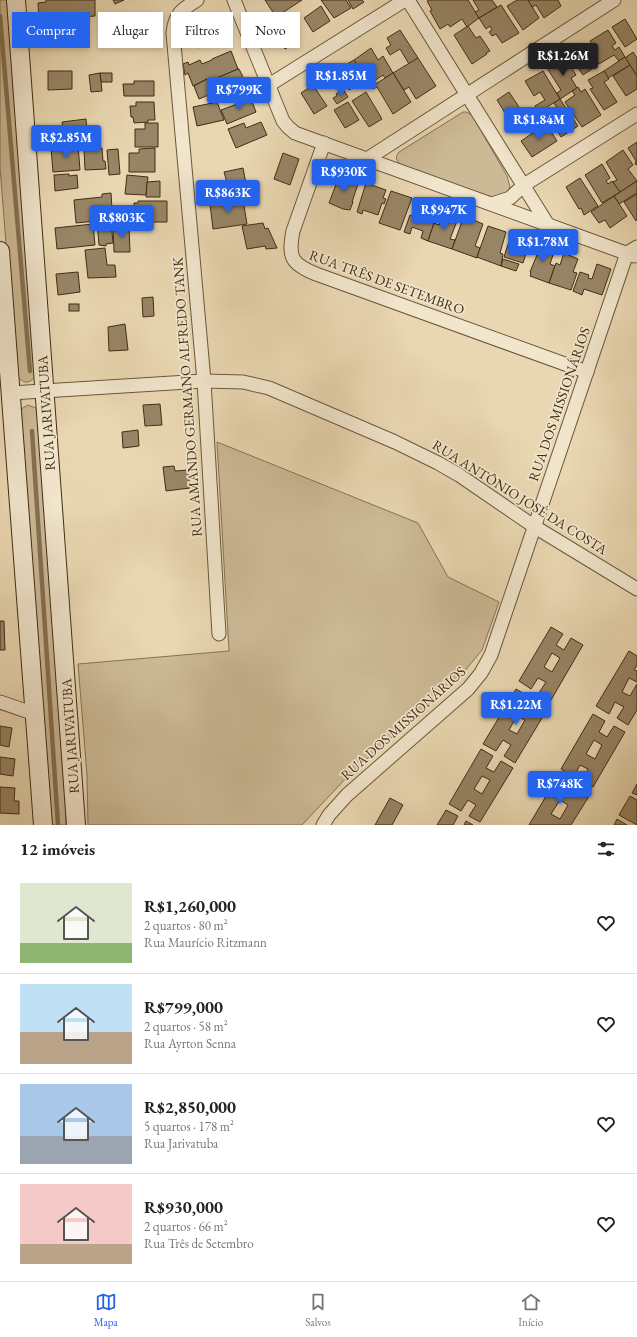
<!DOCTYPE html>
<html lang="pt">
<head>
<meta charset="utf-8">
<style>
	body { margin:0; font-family:"EB Garamond",serif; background:#f2f2f2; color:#222; height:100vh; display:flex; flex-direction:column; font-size:15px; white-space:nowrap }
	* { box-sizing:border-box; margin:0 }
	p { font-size:13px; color:#767676 }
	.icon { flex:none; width:22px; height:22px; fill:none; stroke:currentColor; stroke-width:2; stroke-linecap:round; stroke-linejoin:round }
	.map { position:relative; height:825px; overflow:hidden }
	.sheet { display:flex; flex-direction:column; background:#fff; flex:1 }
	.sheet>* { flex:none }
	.hud { position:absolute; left:12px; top:12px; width:400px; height:36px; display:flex; gap:8px }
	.price { position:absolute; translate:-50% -34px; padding:0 9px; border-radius:4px; background:#2563eb; color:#fff; font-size:13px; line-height:26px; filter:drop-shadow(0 1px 2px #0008) }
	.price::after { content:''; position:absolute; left:50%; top:24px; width:12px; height:9px; margin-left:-6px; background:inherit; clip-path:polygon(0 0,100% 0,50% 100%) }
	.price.on { background:#222; color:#fff }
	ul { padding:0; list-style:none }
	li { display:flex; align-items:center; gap:12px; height:100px; padding:0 20px }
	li+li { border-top:1px solid #e0e0e0 }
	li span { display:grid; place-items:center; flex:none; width:112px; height:80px; border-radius:0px; color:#555 }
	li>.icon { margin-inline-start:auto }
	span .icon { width:48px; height:48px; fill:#fffc; stroke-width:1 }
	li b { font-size:17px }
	h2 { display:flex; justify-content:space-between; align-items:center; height:48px; padding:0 20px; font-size:17px }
	.pill { padding:0 14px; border-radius:0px; background:#fff; box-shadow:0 2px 6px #0003; font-size:14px; line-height:36px }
	.pill.on { background:#2563eb; color:#fff }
	.tab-bar { display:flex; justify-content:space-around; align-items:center; height:56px; border-top:1px solid #e0e0e0; background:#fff; font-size:11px; color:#767676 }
	.tab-bar a { display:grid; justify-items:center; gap:2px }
	.tab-bar .on { color:#2563eb }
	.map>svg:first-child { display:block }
</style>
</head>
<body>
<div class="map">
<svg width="637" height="825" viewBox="0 0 637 825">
	<rect width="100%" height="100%" fill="#e9d7b1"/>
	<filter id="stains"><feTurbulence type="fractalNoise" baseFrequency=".005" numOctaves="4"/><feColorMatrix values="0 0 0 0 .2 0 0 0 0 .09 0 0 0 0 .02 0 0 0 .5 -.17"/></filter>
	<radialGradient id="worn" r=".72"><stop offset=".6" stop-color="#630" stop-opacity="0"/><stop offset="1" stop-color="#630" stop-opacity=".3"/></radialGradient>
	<!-- green -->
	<g fill="#ccba96" stroke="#867455">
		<path d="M0,0H8L37,374C30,386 19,384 16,371L0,167Z"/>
		<path d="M463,112H466L472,115L507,176L510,187L507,194L494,198L403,166C397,162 394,158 399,152Z"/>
		<path d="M28,405L36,408L38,412L65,789L66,825H50L21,409Z"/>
		<path d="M217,442L418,523L448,577L499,602L482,650L458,679L350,774L302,825H88L87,775L78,664L229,651Z"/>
	</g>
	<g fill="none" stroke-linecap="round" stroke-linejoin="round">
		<!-- stream -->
		<g stroke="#847052" stroke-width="4.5">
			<path d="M0,16L30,371"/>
			<path d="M32,431L58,825"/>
		</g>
	</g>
	<!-- building -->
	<g fill="#988566" stroke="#412d14" fill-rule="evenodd">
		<path d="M46,0H95V16L39,21L38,3L46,2Z"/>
		<path d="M113,0H124L115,4Z"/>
		<path d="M265,0H302L276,17Z"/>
		<path d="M321,0H346L351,8L334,18Z"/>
		<path d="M348,0H362L364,2L353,9Z"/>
		<path d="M429,0H468L479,18L467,27L462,19L450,27L448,24L440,29L430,11L432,10L427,1Z"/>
		<path d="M473,0H492L497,7L479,18L475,12L479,10Z"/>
		<path d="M517,0H528L539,18L523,30L507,6Z"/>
		<path d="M528,0H558L561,6L544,18L536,5L532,7Z"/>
		<path d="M501,5L519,33L502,43L496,34L492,36L489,32L492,30L490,26L486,29L479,18Z"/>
		<path d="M321,6L330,21L313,32L304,18Z"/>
		<path d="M284,17L298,41L285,49L271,25Z"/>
		<path d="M625,19L637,39L625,47L612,27Z"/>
		<path d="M268,22L276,35L265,41L259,27Z"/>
		<path d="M220,25L225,38L198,48L196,42L200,41L197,34Z"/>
		<path d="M468,26L476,38L480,36L490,51L486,53L487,54L472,64L454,35Z"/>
		<path d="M400,30L418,58L409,64L400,49L390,55L386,48L391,45L387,38Z"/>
		<path d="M608,30L616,43L612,46L615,50L619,47L625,57L619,61L614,55L599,64L591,51L595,48L590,41Z"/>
		<path d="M581,46L595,67L583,75L568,54Z"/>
		<path d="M371,48L378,60L383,56L393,73L385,78L383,75L374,81L373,80L371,81L369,78L367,80L354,60Z"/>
		<path d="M231,51L238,69L209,82L207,79L193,86L188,73L185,75L183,64L188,62L189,65L200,60L202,64L212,60V59Z"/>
		<path d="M633,52L637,58V76L625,58Z"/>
		<path d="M565,57L576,75L571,78L577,88L560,99L557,93L561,90L547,68Z"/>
		<path d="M625,57L630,65L608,78L604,71Z"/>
		<path d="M418,58L436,86L416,99L409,87L404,90L393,73Z"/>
		<path d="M354,60L366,79L349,90L336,70Z"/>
		<path d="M630,65L637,76V89L626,96L613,76Z"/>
		<path d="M238,69H239L243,77L247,88L218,102L213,91L216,89L212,80Z"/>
		<path d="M48,71H72V89L48,90Z"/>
		<path d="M543,71L560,99L539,112L535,106L545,100L540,92L534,96L525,81Z"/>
		<path d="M604,71L609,79L604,82L617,102L604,110L590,89L593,88L588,80Z"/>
		<path d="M100,73H112V82H101Z"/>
		<path d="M100,73L102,91L91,92L89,75Z"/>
		<path d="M393,73L411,102L393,114L377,87L373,89L371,87Z"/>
		<path d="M207,79L213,93L199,99L194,86Z"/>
		<path d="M134,81H154V96H124L123,84H134Z"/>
		<path d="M313,85L327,106L314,114L301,93Z"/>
		<path d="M578,87L581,92L585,89L601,115L582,127L565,102L575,95L572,91Z"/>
		<path d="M343,89L348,97L337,104L333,98L337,96L336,94Z"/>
		<path d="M366,92L382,119L369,127L352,101Z"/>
		<path d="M509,92L523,113L510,121L497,100Z"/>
		<path d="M251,99L256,112L227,124L221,110Z"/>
		<path d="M560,99L578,126L561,137L549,117L559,111L554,103Z"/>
		<path d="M136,102H154L155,120H148V122L134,123L133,117H131L130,106H136Z"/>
		<path d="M217,102L224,120L197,126L193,107Z"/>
		<path d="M348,102L359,120L345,128L334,110Z"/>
		<path d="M86,119L88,144L65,146L62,122Z"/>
		<path d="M261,122L267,135L236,148L228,129L244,123L246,128Z"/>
		<path d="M145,123H158V147H135V129H145Z"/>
		<path d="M546,124L557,141L532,157L521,141Z"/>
		<path d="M637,142V165L635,164L636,161L628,148Z"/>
		<path d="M78,145L80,170L53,172L51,148Z"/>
		<path d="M102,148L103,161H105L106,169L85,170L84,150Z"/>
		<path d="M155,148V172H129V153H139V149Z"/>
		<path d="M118,149L120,174L109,175L107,150Z"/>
		<path d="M623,150L633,165L628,169L637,181L620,192L613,182L617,180L606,162Z"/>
		<path d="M283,153L299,159L290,185L274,179Z"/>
		<path d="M602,164L610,178L606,181L608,184L612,181L620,192L602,203L585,175Z"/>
		<path d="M243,168L246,184L250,183L254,194L222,200L220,188L228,186L224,172Z"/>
		<path d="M69,174V176L77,175L78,188L55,191L54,175Z"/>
		<path d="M340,174L359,181L352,202H353L350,210L343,209L329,203Z"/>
		<path d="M127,175L148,177L146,195L125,194Z"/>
		<path d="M580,178L598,206L584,215L581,208L579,209L566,187Z"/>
		<path d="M160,181V197H146L147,182Z"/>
		<path d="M637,181V193L619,204L614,196Z"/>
		<path d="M366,183L386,190L383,198L386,199L384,204L382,203L378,215L363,210L362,214L357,212Z"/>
		<path d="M391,191L412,198L400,230L379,223Z"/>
		<path d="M111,193L112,209L105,210L106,220L76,223L74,200L102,197V194Z"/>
		<path d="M637,194V220L636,221L624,202Z"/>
		<path d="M614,196L627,216L610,228L605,220L599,223L591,212Z"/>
		<path d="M243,200L247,224L213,229L210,204Z"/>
		<path d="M138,201H167V222H138V221H134V203H138Z"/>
		<path d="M420,202L434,207L431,216L436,218L428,241L421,238L423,231L412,227L410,234L404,232L410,215L415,216Z"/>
		<path d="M445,211L459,216L450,239L455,240L452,249L428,241L434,223L439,225Z"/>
		<path d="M131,214L133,226H113V219H119V215Z"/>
		<path d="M464,216L483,224L475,246L480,248L477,258L452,249Z"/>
		<path d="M111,221L113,243L106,244V246L99,245L97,222Z"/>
		<path d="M263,223L265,229L268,228L277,248L266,249L265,246L247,249L242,226Z"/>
		<path d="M93,224L95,245L57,249L55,228Z"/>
		<path d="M113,226H129L130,252H114Z"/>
		<path d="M488,226L506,232L500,253L503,254L501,266L477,257Z"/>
		<path d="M511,235L530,241L523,263L504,257Z"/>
		<path d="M536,243L555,249L550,264L555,266L549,283L530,276L531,273L530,272L537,255L532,253Z"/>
		<path d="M105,248L107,265H115L116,277L88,278L85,250Z"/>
		<path d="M564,253L578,259L573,272L577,273L571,290L549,283L556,263L560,265Z"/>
		<path d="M503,259L519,264L516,271L501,266Z"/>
		<path d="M597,264L611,269L602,295L584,289L582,295L573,291L580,272L589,275L588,278L592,279Z"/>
		<path d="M78,272L80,292L58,295L56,274Z"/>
		<path d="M153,297L154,316L143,317L142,298Z"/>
		<rect x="69" y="304" width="10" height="7"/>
		<path d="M125,324L128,350L109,351L108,327Z"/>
		<path d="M160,404L162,425L145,426L143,405Z"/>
		<path d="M138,430L139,446L123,448L122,432Z"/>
		<path d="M174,466L175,471L188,470L190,488L166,491L163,467Z"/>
		<path d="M0,621H4L5,650H0Z"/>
		<path d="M551,627L563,634L556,645L564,650L571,638L583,645L551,700L539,693L546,682L538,678L531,689L519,681ZM552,653L560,658L552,672L544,667Z"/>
		<path d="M629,651L637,656V665L634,670L637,671V682L629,678L622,692L630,696L637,684V710L628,725L617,718L624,707L615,702L609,714L596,706Z"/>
		<path d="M516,689L528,696L521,707L529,712L536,701L548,708L515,763L504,756L511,745L503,740L496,751L483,744ZM517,716L525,720L517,734L509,730Z"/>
		<path d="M593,714L605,721L599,732L607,737L614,726L625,732L593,787L582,781L588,769L580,765L574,776L561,769ZM594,740L602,745L595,759L586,754Z"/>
		<path d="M0,726L12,728L9,747L0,745Z"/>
		<path d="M481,749L493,756L486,768L494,772L501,761L513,768L480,822L469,816L476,805L468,800L461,811L449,804ZM482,776L490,780L482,794L474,789Z"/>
		<path d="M0,757L15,759L13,776L0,774Z"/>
		<path d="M559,774L571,781L564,792L572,797L579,786L591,793L571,825H529ZM560,800L568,805L560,819L551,814Z"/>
		<path d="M637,784V795L632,793Z"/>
		<path d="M0,787L15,788L14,801H19V814L0,813Z"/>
		<path d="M630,796L637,800V825L619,815Z"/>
		<path d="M390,798L403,805L392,825H375Z"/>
		<path d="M446,810L458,816L453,825H437Z"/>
		<path d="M617,819L627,825H614Z"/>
		<path d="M466,821L473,825H464Z"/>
	</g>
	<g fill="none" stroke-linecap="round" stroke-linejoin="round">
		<!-- street casing -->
		<g stroke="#6b583b" stroke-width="15">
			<g id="street">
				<path d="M197,0C181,10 175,14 173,33L204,381L219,634"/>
				<path d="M234,0L283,121L288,127L295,133L634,256"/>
				<path d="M408,0L548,225"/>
				<path d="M269,85L405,0"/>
				<path d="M324,143L293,231C288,257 291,264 316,274L587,372"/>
				<path d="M367,159L614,0"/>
				<path d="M492,204L510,198L524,185L637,114"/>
				<path d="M11,393L204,381L243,382L269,388L395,442L438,463L459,475L535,527L637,589"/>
				<path d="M0,702L35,714"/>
				<path d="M323,825L329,815L347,795L468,689L481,673L491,655L627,253L637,247"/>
			</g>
		</g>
		<!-- secondary casing -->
		<g stroke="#412d14" stroke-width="20">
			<g id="secondary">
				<path d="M16,0L76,825"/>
				<path d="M0,251L43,825"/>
			</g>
		</g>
		<!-- street -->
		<use href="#street" stroke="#f1e5cc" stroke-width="13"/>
		<!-- secondary -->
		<use href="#secondary" stroke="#f1e5cc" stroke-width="18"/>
	</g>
	<g text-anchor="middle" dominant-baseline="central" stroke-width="3.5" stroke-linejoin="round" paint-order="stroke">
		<!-- street labels -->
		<g font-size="14" fill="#412d14" stroke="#f1e5cc">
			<text transform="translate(387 282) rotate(20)">RUA TRÊS DE SETEMBRO</text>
			<text transform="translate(187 397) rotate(-94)">RUA AMANDO GERMANO ALFREDO TANK</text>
			<text transform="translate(559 404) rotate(-71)">RUA DOS MISSIONÁRIOS</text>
			<text transform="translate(46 413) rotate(-94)">RUA JARIVATUBA</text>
			<text transform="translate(520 497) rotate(32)">RUA ANTÔNIO JOSÉ DA COSTA</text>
			<text transform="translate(403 723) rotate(-42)">RUA DOS MISSIONÁRIOS</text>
			<text transform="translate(70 736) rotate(-94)">RUA JARIVATUBA</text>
		</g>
	</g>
	<rect width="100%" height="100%" filter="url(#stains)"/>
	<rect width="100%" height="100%" fill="url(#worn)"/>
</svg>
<b class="price on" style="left:563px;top:77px">R$1.26M</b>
<b class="price" style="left:341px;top:97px">R$1.85M</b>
<b class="price" style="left:239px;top:111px">R$799K</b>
<b class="price" style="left:539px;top:141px">R$1.84M</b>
<b class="price" style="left:66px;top:159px">R$2.85M</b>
<b class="price" style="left:344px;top:193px">R$930K</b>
<b class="price" style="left:228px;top:214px">R$863K</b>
<b class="price" style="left:444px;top:231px">R$947K</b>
<b class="price" style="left:122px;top:239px">R$803K</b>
<b class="price" style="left:543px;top:263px">R$1.78M</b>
<b class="price" style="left:516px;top:726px">R$1.22M</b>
<b class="price" style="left:560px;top:805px">R$748K</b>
<div class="hud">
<a class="pill on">Comprar</a>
<a class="pill">Alugar</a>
<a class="pill">Filtros</a>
<a class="pill">Novo</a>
</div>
</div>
<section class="sheet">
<h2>12 imóveis<svg class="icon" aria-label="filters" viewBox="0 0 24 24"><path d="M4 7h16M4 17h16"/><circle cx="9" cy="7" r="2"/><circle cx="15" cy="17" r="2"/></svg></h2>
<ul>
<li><span style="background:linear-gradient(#dfe7d0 75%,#8fb573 0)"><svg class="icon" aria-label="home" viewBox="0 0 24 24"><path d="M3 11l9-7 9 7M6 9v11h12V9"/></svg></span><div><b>R$1,260,000</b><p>2 quartos · 80 m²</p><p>Rua Maurício Ritzmann</p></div><svg class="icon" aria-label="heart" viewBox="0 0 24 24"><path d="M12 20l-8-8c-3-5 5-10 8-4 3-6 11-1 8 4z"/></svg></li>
<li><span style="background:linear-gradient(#bfe0f5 60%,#b9a48a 0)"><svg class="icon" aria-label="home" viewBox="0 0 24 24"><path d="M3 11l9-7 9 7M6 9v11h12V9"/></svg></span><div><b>R$799,000</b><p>2 quartos · 58 m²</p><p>Rua Ayrton Senna</p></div><svg class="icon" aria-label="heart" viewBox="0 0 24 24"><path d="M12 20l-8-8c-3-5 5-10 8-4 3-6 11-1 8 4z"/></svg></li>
<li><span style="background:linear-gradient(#a9c7e8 65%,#9aa5b1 0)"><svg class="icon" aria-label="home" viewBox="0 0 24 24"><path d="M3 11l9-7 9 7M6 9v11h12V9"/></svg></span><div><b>R$2,850,000</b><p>5 quartos · 178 m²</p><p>Rua Jarivatuba</p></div><svg class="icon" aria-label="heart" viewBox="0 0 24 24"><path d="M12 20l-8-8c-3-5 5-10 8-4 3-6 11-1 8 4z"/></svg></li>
<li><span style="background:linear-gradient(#f6c9c9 75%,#b9a48a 0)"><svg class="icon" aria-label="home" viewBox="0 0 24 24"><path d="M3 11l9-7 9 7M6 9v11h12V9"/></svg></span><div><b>R$930,000</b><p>2 quartos · 66 m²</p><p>Rua Três de Setembro</p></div><svg class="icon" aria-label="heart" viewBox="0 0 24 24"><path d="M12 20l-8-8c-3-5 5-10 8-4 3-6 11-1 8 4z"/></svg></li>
</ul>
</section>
<nav class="tab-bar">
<a class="on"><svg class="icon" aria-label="map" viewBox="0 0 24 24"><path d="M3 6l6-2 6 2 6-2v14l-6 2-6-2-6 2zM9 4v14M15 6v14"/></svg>Mapa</a>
<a><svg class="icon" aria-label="saved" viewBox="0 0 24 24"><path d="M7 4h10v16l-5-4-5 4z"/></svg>Salvos</a>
<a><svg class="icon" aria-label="home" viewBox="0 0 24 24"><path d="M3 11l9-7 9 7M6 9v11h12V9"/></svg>Início</a>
</nav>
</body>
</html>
